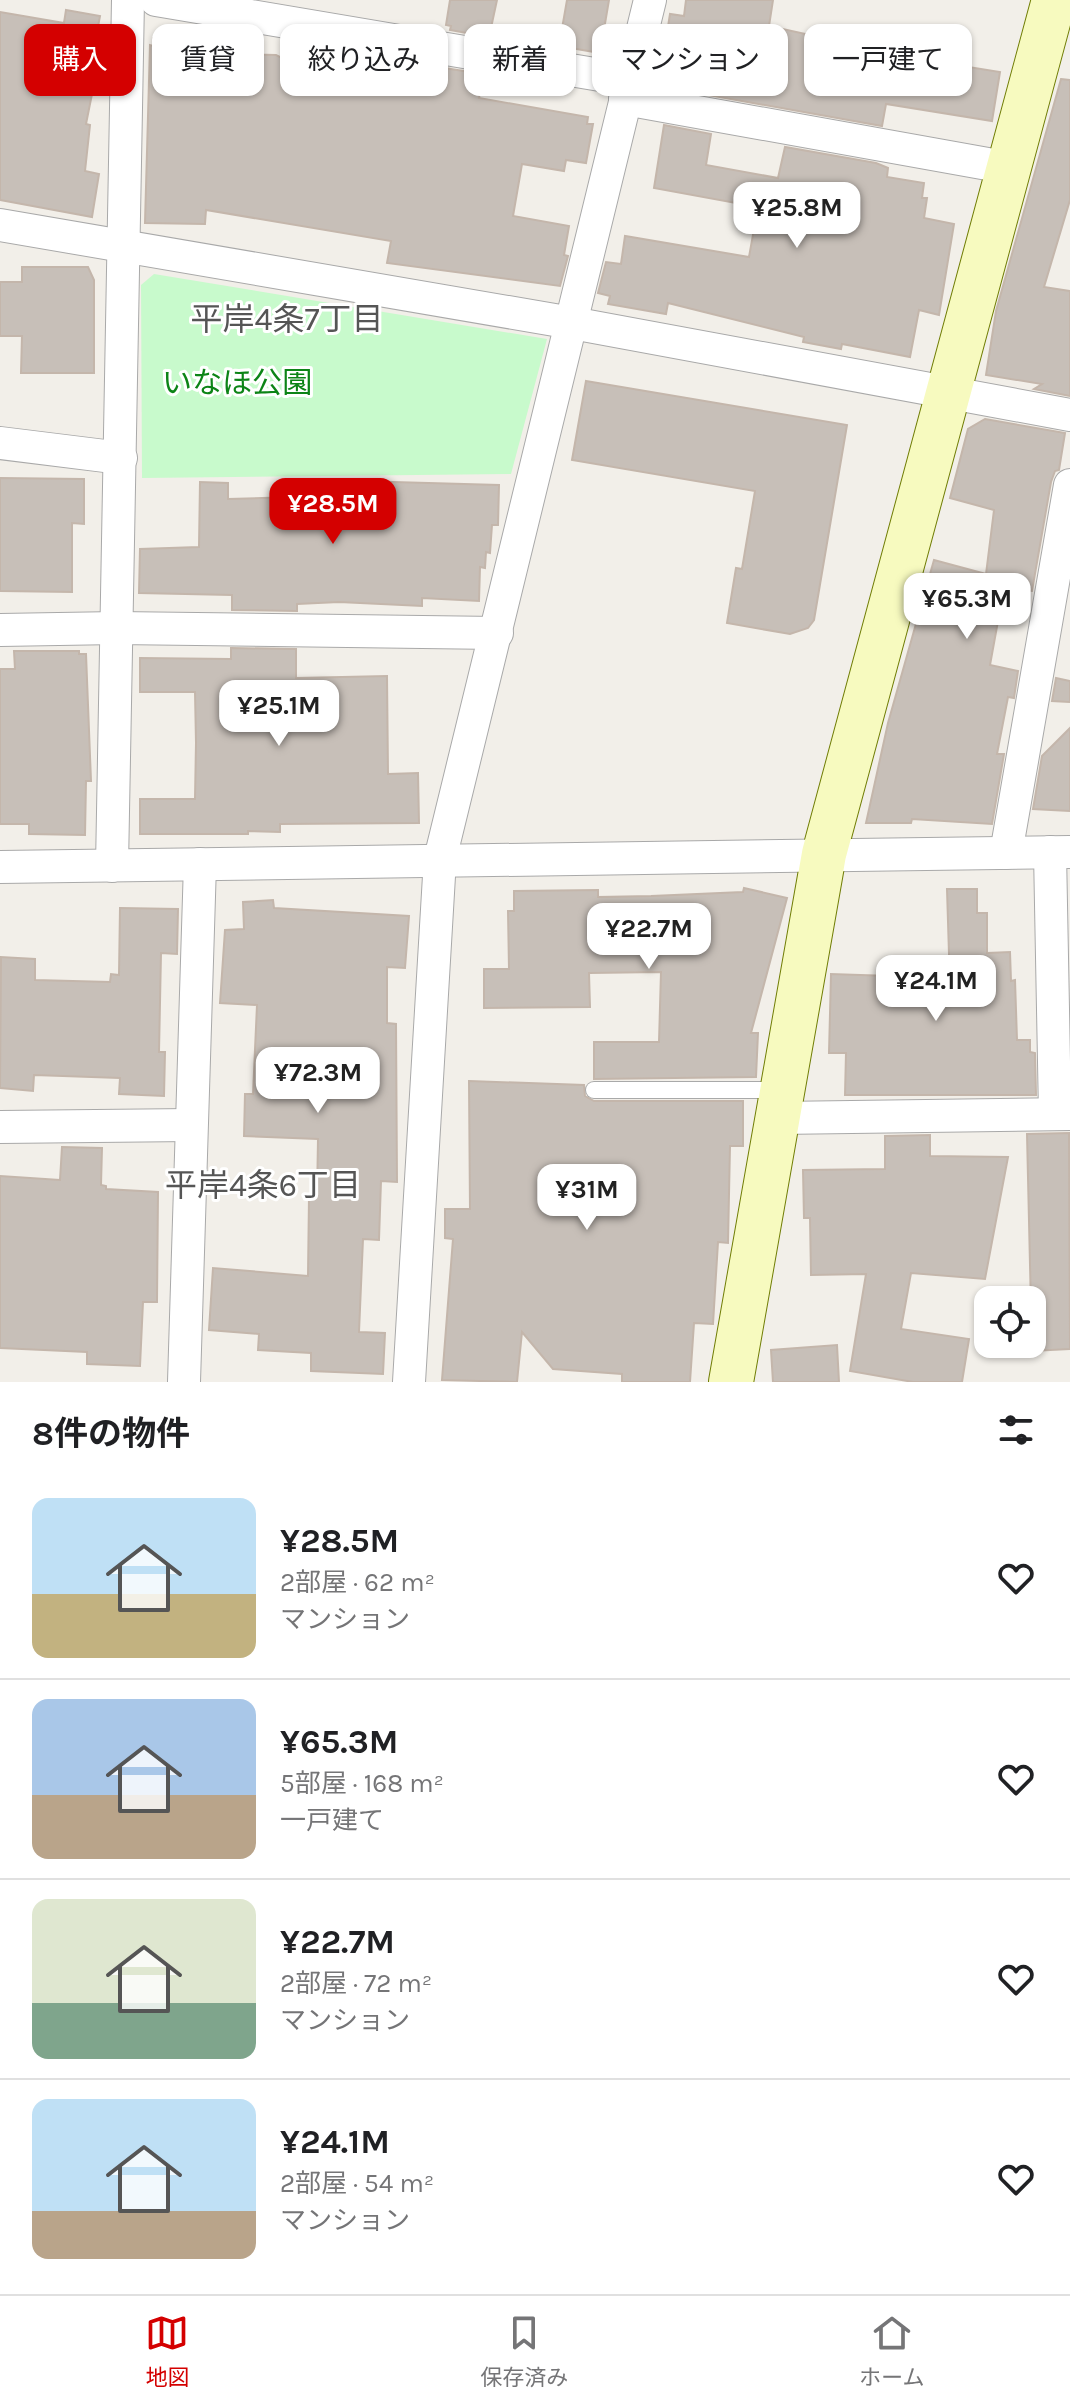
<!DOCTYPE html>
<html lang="ja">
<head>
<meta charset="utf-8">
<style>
	body { margin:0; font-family:Karla,"Noto Sans JP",sans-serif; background:#f2f2f2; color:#202124; height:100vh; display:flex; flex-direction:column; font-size:30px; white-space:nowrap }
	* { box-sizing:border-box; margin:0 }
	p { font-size:26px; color:#757577 }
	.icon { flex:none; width:44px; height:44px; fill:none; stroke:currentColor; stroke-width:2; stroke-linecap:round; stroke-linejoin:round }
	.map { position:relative; height:1382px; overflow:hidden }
	.sheet { display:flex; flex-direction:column; background:#fff; flex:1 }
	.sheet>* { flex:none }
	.hud { position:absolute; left:24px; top:24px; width:1022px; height:72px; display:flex; gap:16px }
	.fabs { position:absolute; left:974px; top:1286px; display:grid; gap:16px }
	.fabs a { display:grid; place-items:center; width:72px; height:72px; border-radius:16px; background:#fff; box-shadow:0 2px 6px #0004; font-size:40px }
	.price { position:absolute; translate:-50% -68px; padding:0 18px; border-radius:16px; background:#fff; color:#222; font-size:26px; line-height:52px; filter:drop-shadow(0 2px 4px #0008) }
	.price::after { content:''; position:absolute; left:50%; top:48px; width:24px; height:18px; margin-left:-12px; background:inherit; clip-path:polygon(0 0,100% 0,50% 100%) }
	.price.current { background:#d40000; color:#fff }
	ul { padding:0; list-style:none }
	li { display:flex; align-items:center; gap:24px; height:200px; padding:0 32px }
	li+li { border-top:2px solid #e0e0e0 }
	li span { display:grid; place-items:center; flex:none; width:224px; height:160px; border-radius:16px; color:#555 }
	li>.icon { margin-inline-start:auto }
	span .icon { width:96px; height:96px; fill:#fffc; stroke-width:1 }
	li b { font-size:34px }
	h2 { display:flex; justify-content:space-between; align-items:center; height:96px; padding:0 32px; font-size:34px }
	.tag { padding:0 28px; border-radius:16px; background:#fff; box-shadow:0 2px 6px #0004; font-size:28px; line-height:72px }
	.tag.current { background:#d40000; color:#fff }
	.tabs { display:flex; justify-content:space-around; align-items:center; height:112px; border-top:2px solid #e0e0e0; background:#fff; font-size:22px; color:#757577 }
	.tabs a { display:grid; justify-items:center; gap:4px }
	.tabs .current { color:#d40000 }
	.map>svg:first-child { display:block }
</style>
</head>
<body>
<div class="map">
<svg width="1070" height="1382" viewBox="0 0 1070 1382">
	<rect width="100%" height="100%" fill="#f2efe9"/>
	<!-- park -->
	<path fill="#c8facc" d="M154,274L547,339L511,474L142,478L141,285Z"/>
	<!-- building -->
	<g fill="#c7bfb8" stroke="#c4b6ab" stroke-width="2">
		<path d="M450,0H497L489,37L450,30L451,26L446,25Z"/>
		<path d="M567,0H609L600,53L559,46Z"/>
		<path d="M686,0H773L769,26L819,37L817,46L828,51L905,63L906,57L1000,72L992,121L886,104L882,126L658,86L659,80H656L663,33H667L670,14L684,16Z"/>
		<path d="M66,10L100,16L92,58L99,59L86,124L90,125L85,171L99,174L92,217L0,200V12L64,23Z"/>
		<path d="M153,38L238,39V54L276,55L292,63L376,66L374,75L441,86L444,68L483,74L479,98L588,117L587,124H593L586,163L566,160L564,171L522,164L513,216L569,226L564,255L568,256L560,286L387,263L391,241L206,210L205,224L145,223L150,45L153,46Z"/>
		<path d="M1061,79L1070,80V200L1044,287L1070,291V396L1034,389L1042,384L986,375L996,311Z"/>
		<path d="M664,125L711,134L706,165L778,178L785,147L876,163L888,168L887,177L924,183L922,198H927L924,218L954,224L939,315L919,310L910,357L842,344L841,349L803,342L804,337L668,303L666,314L608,304L610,296L598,293L606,262L621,264L625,236L749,257L758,207L654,188Z"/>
		<path d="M22,267H88L94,280V373H21L22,336H0V282H22Z"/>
		<path d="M586,381L847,425L814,620L808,628L790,634L727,623L736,568L742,569L755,491L572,460Z"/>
		<path d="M985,419L1065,433L1059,470L1055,471L1051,482L1032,591L1004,588L990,665L1018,671L1014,698L1008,697L997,754H1004L992,824L912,819L911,823H866L888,723L934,560L986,574L994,510L950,498L968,429Z"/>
		<path d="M0,478L84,479V524L72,523V592L0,591Z"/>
		<path d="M357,481L499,485L498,525H492L490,553L486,552L485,568L480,567L479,601L422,598V606L339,602L297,604V611L232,610V595L139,593L140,549L199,547L200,482L228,483V499L295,497L294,482Z"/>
		<path d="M231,648L296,649V678L387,676L388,774L418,773L419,823L280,824V832L248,831V834H140V799H195L196,743L195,692H140V658L231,659Z"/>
		<path d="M14,651H79V654H86L91,781H86L85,835L29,834V824H0V669H15Z"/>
		<path d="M1056,678L1070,681V702L1052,701Z"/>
		<path d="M1070,728V811L1033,809L1042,756Z"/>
		<path d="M744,888L787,898L751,1033H758L756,1077L594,1079V1042H659L661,972L589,973L590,1007L484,1008V969H509L508,911H514V891L598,890V897L651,896L743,892Z"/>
		<path d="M947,889H977V913H987V953L1010,952L1011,981L1015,980L1017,1040H1030V1052L1035,1053L1036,1095H845L846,1053H829L831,974L890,976L889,987H950Z"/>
		<path d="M273,900L274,908L409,916L405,968L387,967V1023L396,1024L397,1182L381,1181L379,1240L363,1239L359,1332L385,1333L383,1374L311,1371V1353L258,1350L259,1334L209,1330L213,1268L308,1276L309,1197H317L318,1139L244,1136L245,1094H253L257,1005L220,1003L225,930L244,929L243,902Z"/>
		<path d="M120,908L178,909L177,954L161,953L159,1052H165L164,1096L119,1094L120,1078L34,1075L33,1091L0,1088L1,957L35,959V980L110,982L111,974L119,975Z"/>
		<path d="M469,1081L584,1085L585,1096L594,1101H743V1146H730L728,1243L718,1242L713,1324L694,1323L690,1382H622V1374L553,1369L522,1332L517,1382L442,1380L453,1239L445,1238V1209H470Z"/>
		<path d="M1069,1133L1070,1349L1032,1351L1027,1134Z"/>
		<path d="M930,1135V1156L1008,1157L985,1279L911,1273L901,1329L969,1339L962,1382H913L850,1371L866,1274L811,1275L810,1218H804L803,1170L885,1169V1136Z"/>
		<path d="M62,1147L102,1148L101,1185L106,1186V1189L158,1192L157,1302H143L140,1366L87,1364V1352L0,1348V1176L60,1180Z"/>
		<path d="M837,1345L839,1382H773L771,1350Z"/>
	</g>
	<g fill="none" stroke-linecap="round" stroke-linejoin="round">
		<!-- lane casing -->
		<g stroke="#a9a9a9" stroke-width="18">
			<path id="lane" d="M594,1090H781"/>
		</g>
		<!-- street casing -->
		<g stroke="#a9a9a9" stroke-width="34">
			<g id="street">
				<path d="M156,0L630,80"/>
				<path d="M625,99L1010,168"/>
				<path d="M0,225L572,323L1070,415"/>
				<path d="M0,443L121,458"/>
				<path d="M0,630L117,628L497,633"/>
				<path d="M1050,852L1055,1114"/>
				<path d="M1006,853L1070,485"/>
				<path d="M112,866L128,0"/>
				<path d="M0,867L1070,852"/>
				<path d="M778,1118L1070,1114"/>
				<path d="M0,1127L191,1125"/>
				<path d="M184,1382L200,864"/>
				<path d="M409,1382L440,859L650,0"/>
			</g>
		</g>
		<!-- secondary casing -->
		<g stroke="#707d05" stroke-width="46">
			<path id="secondary" d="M731,1382L824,854L1054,0"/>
		</g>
		<!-- lane -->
		<use href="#lane" stroke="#fff" stroke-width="16"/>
		<!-- street -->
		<use href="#street" stroke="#fff" stroke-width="32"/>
		<!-- secondary -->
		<use href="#secondary" stroke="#f7fabf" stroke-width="44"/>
	</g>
	<g text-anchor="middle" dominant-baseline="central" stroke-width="6" stroke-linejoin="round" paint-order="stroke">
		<!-- park labels -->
		<g font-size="30" fill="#0c8416" stroke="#fff">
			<text x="237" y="383">いなほ公園</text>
		</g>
		<!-- neighbourhood labels -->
		<g font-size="32" fill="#555" stroke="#fff">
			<text x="287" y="319">平岸4条7丁目</text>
			<text x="263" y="1185">平岸4条6丁目</text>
		</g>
	</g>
</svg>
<div class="fabs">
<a><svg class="icon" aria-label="locate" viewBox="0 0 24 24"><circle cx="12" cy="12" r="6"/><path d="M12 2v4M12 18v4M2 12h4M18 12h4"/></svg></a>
</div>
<b class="price" style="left:797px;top:250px">¥25.8M</b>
<b class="price current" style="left:333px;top:546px">¥28.5M</b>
<b class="price" style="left:967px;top:641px">¥65.3M</b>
<b class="price" style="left:279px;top:748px">¥25.1M</b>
<b class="price" style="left:649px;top:971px">¥22.7M</b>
<b class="price" style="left:936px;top:1023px">¥24.1M</b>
<b class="price" style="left:318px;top:1115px">¥72.3M</b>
<b class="price" style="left:587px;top:1232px">¥31M</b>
<div class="hud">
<a class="tag current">購入</a>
<a class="tag">賃貸</a>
<a class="tag">絞り込み</a>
<a class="tag">新着</a>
<a class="tag">マンション</a>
<a class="tag">一戸建て</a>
</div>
</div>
<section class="sheet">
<h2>8件の物件<svg class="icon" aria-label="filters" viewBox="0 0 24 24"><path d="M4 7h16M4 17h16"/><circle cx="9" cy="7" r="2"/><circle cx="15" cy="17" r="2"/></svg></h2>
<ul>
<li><span style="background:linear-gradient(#bfe0f5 60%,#c2b280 0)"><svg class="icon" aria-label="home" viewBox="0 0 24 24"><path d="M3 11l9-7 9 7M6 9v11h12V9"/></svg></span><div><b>¥28.5M</b><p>2部屋 · 62 m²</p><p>マンション</p></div><svg class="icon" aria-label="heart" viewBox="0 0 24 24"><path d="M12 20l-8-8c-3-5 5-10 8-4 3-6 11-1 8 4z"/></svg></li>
<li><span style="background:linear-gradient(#a9c7e8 60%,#b9a48a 0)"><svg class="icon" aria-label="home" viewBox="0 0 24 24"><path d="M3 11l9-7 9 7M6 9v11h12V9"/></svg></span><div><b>¥65.3M</b><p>5部屋 · 168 m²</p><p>一戸建て</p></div><svg class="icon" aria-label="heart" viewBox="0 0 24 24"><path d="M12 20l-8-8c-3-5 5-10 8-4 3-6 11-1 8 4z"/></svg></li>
<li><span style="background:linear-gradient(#dfe7d0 65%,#7fa58c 0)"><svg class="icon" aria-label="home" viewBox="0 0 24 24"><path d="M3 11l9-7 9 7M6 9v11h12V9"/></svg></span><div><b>¥22.7M</b><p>2部屋 · 72 m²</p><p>マンション</p></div><svg class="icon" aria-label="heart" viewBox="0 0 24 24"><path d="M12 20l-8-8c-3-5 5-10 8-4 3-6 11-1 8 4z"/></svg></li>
<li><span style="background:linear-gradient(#bfe0f5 70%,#b9a48a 0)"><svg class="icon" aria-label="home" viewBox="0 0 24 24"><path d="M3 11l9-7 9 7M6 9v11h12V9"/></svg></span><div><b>¥24.1M</b><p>2部屋 · 54 m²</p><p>マンション</p></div><svg class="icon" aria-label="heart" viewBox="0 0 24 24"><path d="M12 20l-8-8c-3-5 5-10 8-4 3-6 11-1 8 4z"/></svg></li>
</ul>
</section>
<nav class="tabs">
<a class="current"><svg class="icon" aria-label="map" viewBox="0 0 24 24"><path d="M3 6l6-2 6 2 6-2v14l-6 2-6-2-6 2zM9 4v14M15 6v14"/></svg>地図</a>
<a><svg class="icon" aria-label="saved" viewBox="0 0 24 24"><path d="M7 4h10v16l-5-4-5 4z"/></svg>保存済み</a>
<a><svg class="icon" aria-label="home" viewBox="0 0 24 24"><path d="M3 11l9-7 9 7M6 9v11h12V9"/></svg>ホーム</a>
</nav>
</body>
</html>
